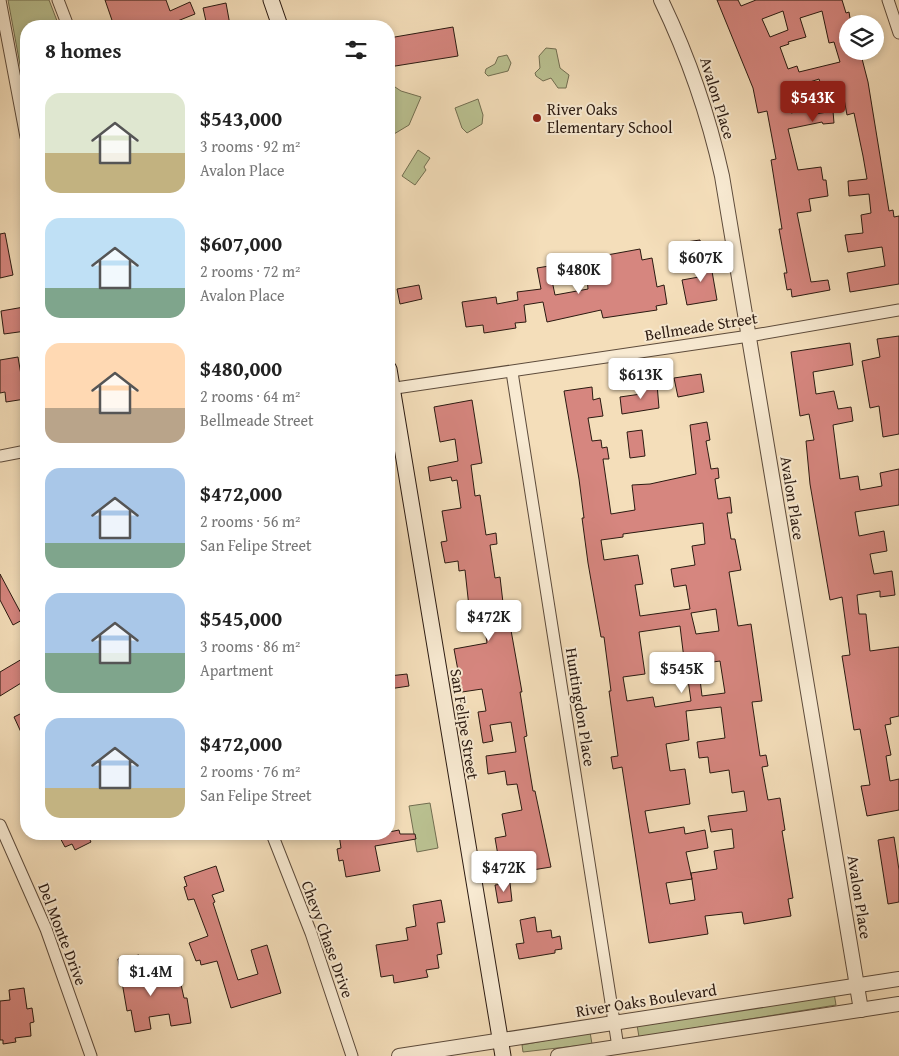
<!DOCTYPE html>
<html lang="en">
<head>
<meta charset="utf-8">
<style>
	body { margin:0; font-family:"Gentium Book Plus",serif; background:#f2f2f2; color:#222; height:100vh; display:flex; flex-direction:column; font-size:19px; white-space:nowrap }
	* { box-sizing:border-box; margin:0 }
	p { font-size:16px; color:#767676 }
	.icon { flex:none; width:28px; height:28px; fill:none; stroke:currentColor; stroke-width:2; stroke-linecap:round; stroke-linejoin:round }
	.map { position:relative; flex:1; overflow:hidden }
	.details { position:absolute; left:20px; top:20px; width:375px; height:820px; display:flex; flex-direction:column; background:#fff; border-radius:20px; box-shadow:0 2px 8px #0003 }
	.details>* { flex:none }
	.fabs { position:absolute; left:839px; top:15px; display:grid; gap:10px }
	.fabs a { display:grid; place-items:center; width:45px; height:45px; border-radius:50%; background:#fff; box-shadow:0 2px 8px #0003; font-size:25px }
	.price { position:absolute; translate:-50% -42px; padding:0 11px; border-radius:5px; background:#fff; color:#222; font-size:16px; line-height:32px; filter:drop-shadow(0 1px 2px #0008) }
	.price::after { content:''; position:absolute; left:50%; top:30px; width:15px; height:11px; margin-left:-8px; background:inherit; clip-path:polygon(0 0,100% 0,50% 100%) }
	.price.on { background:#8f2418; color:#fff }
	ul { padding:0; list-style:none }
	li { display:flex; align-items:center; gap:15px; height:125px; padding:0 25px }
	li span { display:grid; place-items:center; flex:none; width:140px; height:100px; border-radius:15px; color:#555 }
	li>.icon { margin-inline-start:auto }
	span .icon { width:60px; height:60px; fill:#fffc; stroke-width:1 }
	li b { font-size:21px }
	h2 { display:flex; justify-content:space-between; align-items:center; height:60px; padding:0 25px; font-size:21px }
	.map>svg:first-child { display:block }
</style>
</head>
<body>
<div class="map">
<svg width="899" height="1056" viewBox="0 0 899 1056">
	<rect width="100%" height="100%" fill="#f4deba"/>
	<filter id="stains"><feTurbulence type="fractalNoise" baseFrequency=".004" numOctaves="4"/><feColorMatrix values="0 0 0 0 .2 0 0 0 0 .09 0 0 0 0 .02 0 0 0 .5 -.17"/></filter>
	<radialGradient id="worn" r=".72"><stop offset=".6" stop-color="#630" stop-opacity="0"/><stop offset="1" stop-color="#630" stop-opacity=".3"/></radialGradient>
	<!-- green -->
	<g fill="#bac191" stroke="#726e51">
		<path d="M8,0H49L59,26H26V97Z"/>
		<path d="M546,48L556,49L560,68L569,75L566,88H558L551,78L543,81L536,76L535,73L540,68L539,56Z"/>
		<path d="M507,55L511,63L508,71L488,76L485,73L486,69L495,64L498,57Z"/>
		<path d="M389,83L401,91L421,97L409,125L389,137Z"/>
		<path d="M478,99L483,115L482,124L467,133L462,128L455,108Z"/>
		<path d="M418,150L430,158L424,167L426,170L415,185L402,176Z"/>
		<path d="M430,803L438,848L417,852L409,806Z"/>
		<path d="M834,993L836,1005L639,1037L637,1025Z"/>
		<path d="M590,1032L592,1044L523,1052L522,1045Z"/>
	</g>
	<!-- building -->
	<g fill="#d6867f" stroke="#2b1a11" fill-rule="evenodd">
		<path d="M105,0H166L170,11L190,2L195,14L165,26H114Z"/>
		<path d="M717,0H738L741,6L756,0H842L846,13L849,12L851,24H848V51H860L868,82L889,211L893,210L894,217L899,216V284L850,292L847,273L885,266L882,247L848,252L845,235L863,233L861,215L871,213L869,194L849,196L848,181L867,179L863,156L854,113L847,115L841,82L822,87L819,79L785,90L791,113L809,109L810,115L833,111L834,123L823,124L822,122L788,129L798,170L821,167L823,180H826L828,196L809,199L811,211L797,213L811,282L828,280L830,290L792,297L791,289L787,290L784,273H787L779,229H782L771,160L776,159L767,111L758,113L753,88ZM783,11L788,30L770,37L762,19ZM822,11L829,43L834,42L840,62L799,72L797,66L788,69L780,47L789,44L788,42L806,37L800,18Z"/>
		<path d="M226,3L230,25L207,26L203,8Z"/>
		<path d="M453,27L458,56L389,67V38Z"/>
		<path d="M5,233L13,275L0,278V234Z"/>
		<path d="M700,240L703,255L689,257L686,242Z"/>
		<path d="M640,249L642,260L652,258L657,287L664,285L667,304L656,306L657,310L603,318L601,310L547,322L543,302L524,305L526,322L515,323L516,328L484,333L483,325L466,327L462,302L496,297L497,304L518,300L517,292L541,289L537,268L549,266L555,295L588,289L587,278L599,276L596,257Z"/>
		<path d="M709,254L717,300L687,305L682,280L699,277L696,256Z"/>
		<path d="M419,285L422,299L400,304L397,289Z"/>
		<path d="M24,307L26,331L4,334L1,311Z"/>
		<path d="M899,336V434L883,437L879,406L870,408L862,361L880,357L877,339Z"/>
		<path d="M850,343L853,365L813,372L816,394L834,391L838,409L851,407L853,421L833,425L840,479L858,476L860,490L882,486L880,473L899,469V505L855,512L859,536L884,531L887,551L870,554L874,574L892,571L895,595L880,597V591L857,595L859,614H866L870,651L899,647V716L890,718L891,724L885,725L891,755L886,756L890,781L899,779V810L867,816L861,786L870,785L860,729L854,730L842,656L850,655L842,597L830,600L810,484L806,441L814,440L809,414L800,416L791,352Z"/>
		<path d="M18,357L25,399L6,402L5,392L0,393V360Z"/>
		<path d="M701,374L704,392L678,397L674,378Z"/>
		<path d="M657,384L659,408L622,414L620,397L641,394L640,386Z"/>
		<path d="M592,387L593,400L600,398L603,416L588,418L592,441L601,440L602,448L607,447L609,459H603L611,514L635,510L632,485L650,484L696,474L690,425L707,422L710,440L706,441L711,469L718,468L719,478L715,479L718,499L730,497L732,513H727L731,539H735L741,570L729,572L738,626L751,624L762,701L752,702L760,756L766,755L768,766L762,767L768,800L780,798L785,830L782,831L793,898L788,899L791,916L744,924L742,912L705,916L708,934L649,943L622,767L613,769L611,757L618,756L609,691H611L604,637H601L588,563L582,518H584L579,479L564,391ZM703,523L705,544L692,546L695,565L671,569L674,587L686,585L690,609L640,616L635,585L643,584L638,555L604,560L601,540L623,537V534ZM716,609L719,631L696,634L691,613ZM680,626L684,659L698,657L699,664L720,661L725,693L702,696L700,679L688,680L691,701L655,707L653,697L627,701L623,677L645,674L639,632ZM721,707L725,738L697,742L699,758L708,757L710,773L729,770L732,793L744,791L747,811L708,816L711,832L732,829L734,848L714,851L717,869L691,873L695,900L670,904L666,883L692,879L686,852L708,848L705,830L685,834L684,827L649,833L645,811L690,804L685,769L670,771L666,744L689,740L686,711Z"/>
		<path d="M472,400L482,463L471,465L475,496L480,495L486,535L496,533L497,544L490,545L495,578L500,577L505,620L509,619L522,692H520L527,736L524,737L533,791H535L551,867L520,872V876L502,879L495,838L506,836L502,814L522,810L517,784L507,785L505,771L488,774L486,756L516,752L511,722L490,725L493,741L483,743L478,712L486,711L482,689L462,692L454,649L487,643L481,605L469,607L465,570L459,571L458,561L445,563L441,542L447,541L442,511L461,508L457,480L452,481L451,477L430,481L428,467L458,461L455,439L440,442L434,407Z"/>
		<path d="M642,430L645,456L630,458L627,432Z"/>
		<path d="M0,574L24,619L13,625L0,600Z"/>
		<path d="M22,659L26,666V680L0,696V672Z"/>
		<path d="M407,674L409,686L389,689V676Z"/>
		<path d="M26,711V743L14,717Z"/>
		<path d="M399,830L400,834H415L416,839L375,846L380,871L346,877L343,860L339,861L337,849L341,848L339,834H389V832Z"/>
		<path d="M58,834H92L88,836L91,842L75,850L72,844L65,847Z"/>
		<path d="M894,837L899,870V902L888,904L878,840Z"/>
		<path d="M216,866L224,891L212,895L215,902L213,903L238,980L258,974L251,950L267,945L281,993L231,1008L217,961L201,965L200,960L196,961L189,943L208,936L194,899L188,900L184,887L187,886L184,877Z"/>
		<path d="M510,883L512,901L498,903L495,885Z"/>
		<path d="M441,900L445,922L437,923L442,954L437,955L439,968L426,970L428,977L394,983L393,975L381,977L376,945L408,940L406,928L416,926L413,905Z"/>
		<path d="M535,917L537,932L551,930L552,938L560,936L562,949L555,950V953L519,959L516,944L524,943L520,920Z"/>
		<path d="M139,955L144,986L180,980L184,998H187L191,1023L171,1026L169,1014L149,1017L151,1029L135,1032L131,1010L127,1011L118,959Z"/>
		<path d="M24,988L27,1009L32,1008L34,1022L30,1023L31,1036L15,1038L16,1042L3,1044V1040H0V1001L10,1000L9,990Z"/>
	</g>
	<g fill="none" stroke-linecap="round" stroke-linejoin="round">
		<!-- minor casing -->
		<g stroke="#5d4b3b" stroke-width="13">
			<g id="minor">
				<path d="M0,0L26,137"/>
				<path d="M58,0L68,26"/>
				<path d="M888,0L899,33"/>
				<path d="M512,372L618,1047"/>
				<path d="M389,389L749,336L899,310"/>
				<path d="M0,456L26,451"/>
				<path d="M0,825L46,929L91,1056"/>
				<path d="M272,834L311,933L352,1056"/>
			</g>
		</g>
		<!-- tertiary casing -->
		<g stroke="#5d4b3b" stroke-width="16">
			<g id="tertiary">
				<path d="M661,0C689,58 708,113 722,176L861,1010"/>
				<path d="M399,1056L899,979"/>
				<path d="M558,1056L899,1004"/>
			</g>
		</g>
		<!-- secondary casing -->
		<g stroke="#2b1a11" stroke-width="17">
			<g id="secondary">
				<path d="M271,0L280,26"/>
				<path d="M389,369L503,1056"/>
			</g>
		</g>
		<!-- minor -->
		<use href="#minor" stroke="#f8ead2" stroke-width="11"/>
		<!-- tertiary -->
		<use href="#tertiary" stroke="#f8ead2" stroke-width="14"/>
		<!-- secondary -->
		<use href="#secondary" stroke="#f8ead2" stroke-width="15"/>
	</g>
	<!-- markers -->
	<circle fill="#8f2418" stroke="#f8ead2" stroke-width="2" cx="537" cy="118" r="5"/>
	<g text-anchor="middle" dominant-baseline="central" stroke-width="4" stroke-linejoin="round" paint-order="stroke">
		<!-- street labels -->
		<g font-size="16" fill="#2b1a11" stroke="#f8ead2">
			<text transform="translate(718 98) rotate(73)">Avalon Place</text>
			<text transform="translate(701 326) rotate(-9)">Bellmeade Street</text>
			<text transform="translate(793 498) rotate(81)">Avalon Place</text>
			<text transform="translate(581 707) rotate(81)">Huntingdon Place</text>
			<text transform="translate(465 724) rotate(81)">San Felipe Street</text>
			<text transform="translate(860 897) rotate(81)">Avalon Place</text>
			<text transform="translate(63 934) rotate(69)">Del Monte Drive</text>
			<text transform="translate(328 939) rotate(70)">Chevy Chase Drive</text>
			<text transform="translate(646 1000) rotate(-9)">River Oaks Boulevard</text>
		</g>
		<!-- poi labels -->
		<g font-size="16" fill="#2b1a11" stroke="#f8ead2" text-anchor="start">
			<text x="547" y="109">River Oaks<tspan x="547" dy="18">Elementary School</tspan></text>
		</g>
	</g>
	<rect width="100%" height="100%" filter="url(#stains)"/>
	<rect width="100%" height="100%" fill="url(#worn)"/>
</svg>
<div class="fabs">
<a><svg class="icon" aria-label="layers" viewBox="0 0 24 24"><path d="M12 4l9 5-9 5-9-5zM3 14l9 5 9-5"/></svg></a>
</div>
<b class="price on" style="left:813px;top:123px">$543K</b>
<b class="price" style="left:701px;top:283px">$607K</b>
<b class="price" style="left:579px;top:295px">$480K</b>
<b class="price" style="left:641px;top:400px">$613K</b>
<b class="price" style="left:489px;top:642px">$472K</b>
<b class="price" style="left:682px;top:694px">$545K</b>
<b class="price" style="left:504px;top:893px">$472K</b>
<b class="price" style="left:151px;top:997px">$1.4M</b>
<section class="details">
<h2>8 homes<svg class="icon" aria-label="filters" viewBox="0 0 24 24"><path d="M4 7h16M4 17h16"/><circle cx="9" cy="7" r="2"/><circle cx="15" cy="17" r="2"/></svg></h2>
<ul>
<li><span style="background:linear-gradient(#dfe7d0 60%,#c2b280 0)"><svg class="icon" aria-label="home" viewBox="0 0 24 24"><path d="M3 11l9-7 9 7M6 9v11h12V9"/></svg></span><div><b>$543,000</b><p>3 rooms · 92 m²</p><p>Avalon Place</p></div></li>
<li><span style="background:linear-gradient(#bfe0f5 70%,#7fa58c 0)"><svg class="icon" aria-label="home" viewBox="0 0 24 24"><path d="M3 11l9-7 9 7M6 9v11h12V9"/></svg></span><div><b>$607,000</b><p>2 rooms · 72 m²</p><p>Avalon Place</p></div></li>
<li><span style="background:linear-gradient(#ffd9b3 65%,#b9a48a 0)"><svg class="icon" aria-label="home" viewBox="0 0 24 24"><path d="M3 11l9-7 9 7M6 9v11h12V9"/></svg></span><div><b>$480,000</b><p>2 rooms · 64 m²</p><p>Bellmeade Street</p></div></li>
<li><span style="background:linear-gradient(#a9c7e8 75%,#7fa58c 0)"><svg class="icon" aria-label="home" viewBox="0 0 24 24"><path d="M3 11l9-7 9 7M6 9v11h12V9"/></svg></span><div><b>$472,000</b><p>2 rooms · 56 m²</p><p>San Felipe Street</p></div></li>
<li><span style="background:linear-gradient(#a9c7e8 60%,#7fa58c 0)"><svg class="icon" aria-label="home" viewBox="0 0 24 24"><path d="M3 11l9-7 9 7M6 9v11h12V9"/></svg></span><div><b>$545,000</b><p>3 rooms · 86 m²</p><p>Apartment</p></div></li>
<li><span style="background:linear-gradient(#a9c7e8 70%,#c2b280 0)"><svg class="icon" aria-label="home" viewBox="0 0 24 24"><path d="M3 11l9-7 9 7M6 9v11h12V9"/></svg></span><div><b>$472,000</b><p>2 rooms · 76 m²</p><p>San Felipe Street</p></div></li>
</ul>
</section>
</div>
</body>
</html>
